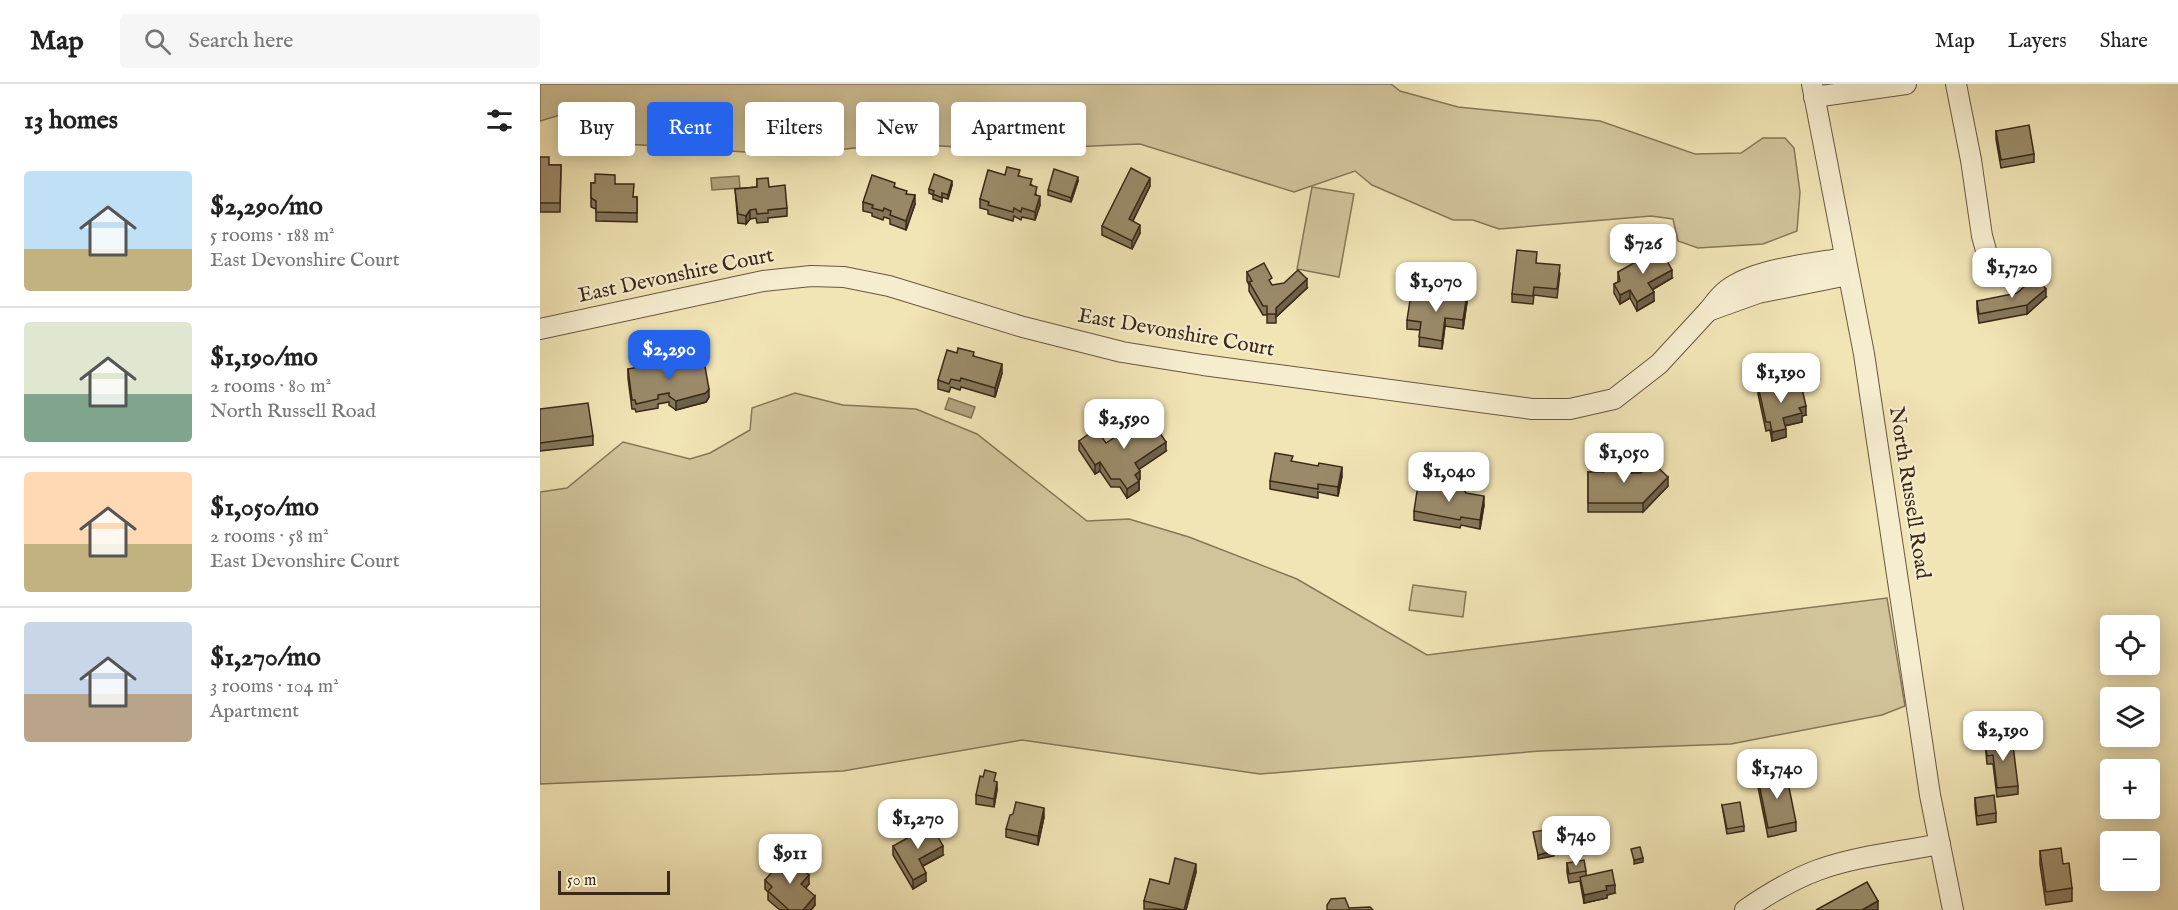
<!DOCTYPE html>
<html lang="en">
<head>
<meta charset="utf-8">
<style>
	body { margin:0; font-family:"IM FELL English",serif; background:#f6f6f6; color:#222; height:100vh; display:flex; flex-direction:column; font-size:22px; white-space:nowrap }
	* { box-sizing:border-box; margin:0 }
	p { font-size:20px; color:#767676 }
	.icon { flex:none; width:33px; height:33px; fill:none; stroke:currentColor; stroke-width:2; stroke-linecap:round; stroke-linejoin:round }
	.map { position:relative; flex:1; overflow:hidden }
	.drawer { display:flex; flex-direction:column; background:#fff; width:540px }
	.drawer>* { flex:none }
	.guide { position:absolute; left:18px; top:18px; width:570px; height:54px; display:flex; gap:12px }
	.tools { position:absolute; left:1560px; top:531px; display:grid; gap:12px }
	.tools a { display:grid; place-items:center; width:60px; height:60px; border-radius:6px; background:#fff; box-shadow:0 3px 15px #0003; font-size:30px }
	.scale { position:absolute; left:18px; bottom:15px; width:112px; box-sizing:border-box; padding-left:6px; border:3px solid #3b2817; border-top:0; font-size:16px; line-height:21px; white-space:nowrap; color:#3b2817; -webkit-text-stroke:4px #f6edcf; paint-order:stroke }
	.price { position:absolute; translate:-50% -51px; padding:0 14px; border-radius:12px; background:#fff; color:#222; font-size:20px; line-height:39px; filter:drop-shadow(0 2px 3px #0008) }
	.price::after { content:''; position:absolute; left:50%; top:36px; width:18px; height:14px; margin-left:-9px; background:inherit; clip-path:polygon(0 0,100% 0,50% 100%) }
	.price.selected { background:#2563eb; color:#fff }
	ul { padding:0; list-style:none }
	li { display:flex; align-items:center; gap:18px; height:150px; padding:0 24px }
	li+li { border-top:2px solid #e0e0e0 }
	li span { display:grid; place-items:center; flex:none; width:168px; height:120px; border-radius:6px; color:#555 }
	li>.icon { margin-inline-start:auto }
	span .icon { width:72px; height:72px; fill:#fffc; stroke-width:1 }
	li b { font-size:26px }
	h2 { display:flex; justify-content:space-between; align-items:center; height:72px; padding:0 24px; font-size:26px }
	.chip { padding:0 21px; border-radius:6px; background:#fff; box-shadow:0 3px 15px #0003; font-size:21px; line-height:54px }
	.chip.selected { background:#2563eb; color:#fff }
	header { display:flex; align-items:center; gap:36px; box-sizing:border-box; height:84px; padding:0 30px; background:#fff; border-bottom:2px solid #e0e0e0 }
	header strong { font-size:28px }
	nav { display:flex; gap:33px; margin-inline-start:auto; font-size:21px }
	.search { width:420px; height:54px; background:#f6f6f6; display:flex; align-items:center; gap:15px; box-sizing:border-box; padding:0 21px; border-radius:6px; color:#767676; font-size:22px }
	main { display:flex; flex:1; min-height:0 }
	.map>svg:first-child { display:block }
</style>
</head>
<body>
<header>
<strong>Map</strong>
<div class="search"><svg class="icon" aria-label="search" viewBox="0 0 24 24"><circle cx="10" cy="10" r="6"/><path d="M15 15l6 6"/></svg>Search here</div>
<nav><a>Map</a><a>Layers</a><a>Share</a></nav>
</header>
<main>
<section class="drawer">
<h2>13 homes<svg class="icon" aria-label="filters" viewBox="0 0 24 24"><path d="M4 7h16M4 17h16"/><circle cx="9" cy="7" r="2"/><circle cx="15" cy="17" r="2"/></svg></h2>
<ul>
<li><span style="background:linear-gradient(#bfe0f5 65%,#c2b280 0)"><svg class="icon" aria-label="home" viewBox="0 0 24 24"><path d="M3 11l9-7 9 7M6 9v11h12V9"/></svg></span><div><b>$2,290/mo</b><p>5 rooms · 188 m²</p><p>East Devonshire Court</p></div></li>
<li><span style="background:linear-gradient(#dfe7d0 60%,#7fa58c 0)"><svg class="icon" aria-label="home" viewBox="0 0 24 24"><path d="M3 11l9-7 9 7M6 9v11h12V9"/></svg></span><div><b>$1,190/mo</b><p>2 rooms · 80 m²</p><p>North Russell Road</p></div></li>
<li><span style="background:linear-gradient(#ffd9b3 60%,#c2b280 0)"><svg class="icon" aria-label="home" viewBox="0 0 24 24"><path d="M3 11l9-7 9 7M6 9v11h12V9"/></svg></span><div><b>$1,050/mo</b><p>2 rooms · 58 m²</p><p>East Devonshire Court</p></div></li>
<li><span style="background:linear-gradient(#c9d6e8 60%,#b9a48a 0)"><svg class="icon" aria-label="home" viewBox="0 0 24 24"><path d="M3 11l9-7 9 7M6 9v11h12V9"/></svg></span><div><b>$1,270/mo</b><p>3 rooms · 104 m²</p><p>Apartment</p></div></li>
</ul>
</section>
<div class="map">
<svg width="1638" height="826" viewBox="0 0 1638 826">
	<rect width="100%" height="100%" fill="#f1e4b5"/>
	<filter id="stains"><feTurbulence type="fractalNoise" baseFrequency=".00333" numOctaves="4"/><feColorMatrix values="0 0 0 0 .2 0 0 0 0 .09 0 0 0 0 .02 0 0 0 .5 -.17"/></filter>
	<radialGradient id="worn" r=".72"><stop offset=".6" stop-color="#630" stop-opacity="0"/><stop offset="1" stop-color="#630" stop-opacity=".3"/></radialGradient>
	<!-- green -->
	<g fill="#d2c49a" stroke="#867658" stroke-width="1.5">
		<path d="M0,0H851L860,7L918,23L1060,37L1155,70L1201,69L1223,54H1245L1254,64L1260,108L1257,147L1223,160L1158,164L1138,157L1133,135L1111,132L959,145L933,136H913L832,101L815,87L754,108L600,60L459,66L359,59L252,71L86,60L51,31L30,28L0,37Z"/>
		<path d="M772,103L814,110L799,193L757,185Z"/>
		<path d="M255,309L303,321L376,325L437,350L547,437L589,435L649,453L757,495L887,571L1347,514L1365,622L1342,631L1191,660L1000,667L720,690L482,656L303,687L0,700V408L27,404L83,358L150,375L170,369L210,346L212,324Z"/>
		<path d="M873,501L926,508L923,533L869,526Z"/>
	</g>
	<!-- water -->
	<g fill="#b3a47f" stroke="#837255" stroke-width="1.5">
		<path d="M199,92L200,104L172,106L171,94Z"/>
		<path d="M409,314L435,323L431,334L405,325Z"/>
	</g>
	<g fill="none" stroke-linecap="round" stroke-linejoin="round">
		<!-- minor casing -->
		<g stroke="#68573e" stroke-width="22">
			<g id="minor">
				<path d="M1272,0L1324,270L1390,711L1413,826"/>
				<path d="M1416,0L1431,76L1442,152L1449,177L1465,191"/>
				<path d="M1274,13L1366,0"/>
				<path d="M1304,174C1270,180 1214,185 1187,206C1179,212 1174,220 1168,227L1218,209L1308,191"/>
				<path d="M0,245L223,197L271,192L304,193L349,202L483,243L582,268L663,281L992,325H1030L1074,315L1119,280L1168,227"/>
				<path d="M1205,826C1228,810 1251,796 1278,786C1317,772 1360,768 1400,760"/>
			</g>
		</g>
		<!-- minor -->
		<use href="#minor" stroke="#f6edcf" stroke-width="20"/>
	</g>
	<!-- wall -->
	<g fill="#84775a" stroke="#3b2817" stroke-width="1.5">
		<path d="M1456,47L1494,70V78L1461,84L1456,55Z"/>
		<path d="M0,73L9,81H21L20,128H0Z"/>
		<path d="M465,91L480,92L492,101L497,112L500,121L495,136L482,133L481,136L474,132L473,137L448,130V126L440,124V115Z"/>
		<path d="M217,95L229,103L247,124V132L228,134V138L217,139L216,134L210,135L206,140L198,139L195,105L217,103Z"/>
		<path d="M538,97L531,118L508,111V106Z"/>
		<path d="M51,99L75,100L94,113H97V138L56,137V125L51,123Z"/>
		<path d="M412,101L408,115L402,113V118L393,115V111L389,109V105Z"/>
		<path d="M610,102L593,137L600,149L592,165L562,151V142Z"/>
		<path d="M355,103L367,110L375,120L366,146L350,140V135L344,133L343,136L332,132V129L323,127V118Z"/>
		<path d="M996,179L1020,189L1017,214L994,211L993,220L972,218V210Z"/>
		<path d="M707,188L732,201L767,204L736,233V239H727V231H723L709,207V201L707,197Z"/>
		<path d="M1078,188L1132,194L1112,206L1114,217L1097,227L1090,214L1080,220L1074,209V200L1078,198Z"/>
		<path d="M1506,213L1487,230L1439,239L1437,225V217Z"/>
		<path d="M927,218L923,245L905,242L902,265L879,262L880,246L867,245V236Z"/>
		<path d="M417,269L434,272L462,289L455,313L421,303L420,306L411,303L409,308L398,305V296Z"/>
		<path d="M153,279L169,313L166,318L136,326L129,321V318L118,320V324L96,328L95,325H92L88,294V285Z"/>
		<path d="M1218,302L1237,305L1266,331L1262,332V338L1245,342L1246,353L1232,357L1230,346L1226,347L1218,310Z"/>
		<path d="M0,325L53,352V361L0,367Z"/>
		<path d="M539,357L566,359L626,367L599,385L600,395L599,396V406L587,414L580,403H571L560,387L555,390L539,366Z"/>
		<path d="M753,378L802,392L798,412L778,408V414L730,405V397Z"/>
		<path d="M1048,388L1101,389L1128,402L1103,428H1048Z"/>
		<path d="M902,406L926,409L944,421L940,445L921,441L920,444L874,436V427Z"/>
		<path d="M1445,657L1478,702V710L1457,713L1453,680H1447Z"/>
		<path d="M1218,695L1256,738V747L1228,753L1218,703Z"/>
		<path d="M456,698L457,706L454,723L436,720V711Z"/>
		<path d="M1435,714L1456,729V738L1437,741L1435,722Z"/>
		<path d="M1182,721L1204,742V747L1187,750Z"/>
		<path d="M504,733L498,761L466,753V745Z"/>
		<path d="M353,762L403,771L383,782L386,797L373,805L353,771Z"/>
		<path d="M1500,767L1523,780L1532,804V817L1506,821L1500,780Z"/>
		<path d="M1027,779L1046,787V791L1075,809L1067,811V814L1044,819L1040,797L1029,799L1027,788Z"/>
		<path d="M656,788L646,826L604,825V817L629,800Z"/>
		<path d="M225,796L269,800L266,804L275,821L271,826H240L228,816V808L225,805Z"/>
	</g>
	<!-- shaded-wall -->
	<g fill="#6c614a" stroke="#3b2817" stroke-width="1.5">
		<path d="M538,93V97L531,118V114Z"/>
		<path d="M610,94V102L589,144V135Z"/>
		<path d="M412,97V101L408,115V111Z"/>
		<path d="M375,111V120L366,146V137Z"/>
		<path d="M500,112V121L495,136V128Z"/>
		<path d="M210,126V135L206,140V132Z"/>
		<path d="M600,141V149L592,165V157Z"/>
		<path d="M1132,186V194L1108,208V199Z"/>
		<path d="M767,195V204L736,233V224Z"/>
		<path d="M1506,205V213L1487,230V221Z"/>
		<path d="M1090,206V214L1080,220V211Z"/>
		<path d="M1114,208V217L1097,227V218Z"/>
		<path d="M927,210V218L923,245V236Z"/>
		<path d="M905,234V242L902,265V257Z"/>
		<path d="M462,280V289L455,313V304Z"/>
		<path d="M169,305V313L166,318L136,326V317Z"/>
		<path d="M1266,322V331L1262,332V338L1243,342V334L1259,324Z"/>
		<path d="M1246,345V353L1232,357V348Z"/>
		<path d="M626,358V367L595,388V379Z"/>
		<path d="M560,378V387L555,390V381Z"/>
		<path d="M802,383V392L798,412V403Z"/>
		<path d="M600,387V395L595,399V391Z"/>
		<path d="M1128,393V402L1103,428V419Z"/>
		<path d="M599,397V406L587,414V405Z"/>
		<path d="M944,412V421L940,445V436Z"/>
		<path d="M457,698V706L454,723V715Z"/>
		<path d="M504,724V733L498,761V752Z"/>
		<path d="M403,762V771L379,784V775Z"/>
		<path d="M1014,767V772L998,775V771Z"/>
		<path d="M1103,774V778L1094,780V776Z"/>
		<path d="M656,780V788L646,826H644Z"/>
		<path d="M386,789V797L373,805V796Z"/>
		<path d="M269,791V800L261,808V800Z"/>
		<path d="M1075,801V809L1067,811V814L1044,819V811L1066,802Z"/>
		<path d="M275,812V821L271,826H263Z"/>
		<path d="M1338,817V826H1322Z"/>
	</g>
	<!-- building -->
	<g fill="#9a8a69" stroke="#3b2817" stroke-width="1.5">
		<path d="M1489,41L1494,70L1461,76L1456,47Z"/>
		<path d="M0,73H9V81H21L20,119H0Z"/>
		<path d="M467,83L480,86L478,92L492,95L490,101L497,103L495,111L500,112L495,128L482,124L481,128L474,124L473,128L448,121L449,118L440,115L448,86L465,91Z"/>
		<path d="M591,84L610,94L589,135L600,141L592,157L562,142Z"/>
		<path d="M514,85L538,93L531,114L508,106Z"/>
		<path d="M55,90L75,91V100H94L93,113H97V129L56,128V117L51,114V99H55Z"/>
		<path d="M394,90L412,97L408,111L402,109V114L393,110L394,107L389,105Z"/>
		<path d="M332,91L355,99L354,103L367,107L366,110L375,111L366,137L350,131L351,127L344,124L343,127L332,124L333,121L323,118Z"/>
		<path d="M228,94L229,103L245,101L247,124L228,126V129L217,130L216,125L210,126L206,132L198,130L195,105L217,103V95Z"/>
		<path d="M1120,164L1132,186L1108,199L1114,208L1097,218L1090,206L1080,211L1074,200L1080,197L1078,188Z"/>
		<path d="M977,166L997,168L996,179L1020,181L1017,205L994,203L993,212L972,210Z"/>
		<path d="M724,179L732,194L729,196L732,201L744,199L758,186L767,195L736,224V230H727V222H723L709,198L712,197L707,188Z"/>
		<path d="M1495,193L1506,205L1487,221L1439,230L1437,217L1477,209Z"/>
		<path d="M906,207L927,210L923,236L905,234L902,257L879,253L881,238L867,236L871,210L904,214Z"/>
		<path d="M418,264L434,268L433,272L462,280L455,304L421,294L420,297L411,295L409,300L398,296L407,266L417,269Z"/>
		<path d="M152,274L153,279L164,277L169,305L166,309L136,317L129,312V309L118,311V315L96,320L95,316H92L88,285L115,280V283Z"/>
		<path d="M1235,298L1237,305L1261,300L1266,322L1259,324L1262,329L1243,334L1246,345L1232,348L1230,338H1226L1218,302Z"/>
		<path d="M48,319L53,352L0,359V325Z"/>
		<path d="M608,331L626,358L595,379L600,387L595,391L599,397L587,405L580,395H571L560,378L555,381L539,357L556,345L566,359Z"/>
		<path d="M735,369L753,372L751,377L778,382L779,379L802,383L798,403L778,400V405L730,397Z"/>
		<path d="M1112,378L1128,393L1103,419H1048V388H1064V380L1089,379V389H1101Z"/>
		<path d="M878,401L902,406L903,401L923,405L926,409L944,412L940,436L921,433L920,436L874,427Z"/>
		<path d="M1472,653L1478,702L1457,704L1453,671L1447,672L1445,657Z"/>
		<path d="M445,686L456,689L454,697L457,698L454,715L436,711L440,692L443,693Z"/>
		<path d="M1246,689L1256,738L1228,744L1218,695Z"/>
		<path d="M1454,711L1456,729L1437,732L1435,714Z"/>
		<path d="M476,718L504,724L498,752L466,745L470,731L473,730Z"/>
		<path d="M1200,718L1204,742L1187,745L1182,721Z"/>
		<path d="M391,741L403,762L379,775L386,789L373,796L353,762Z"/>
		<path d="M1009,745L1014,767L998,771L993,748Z"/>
		<path d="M1100,763L1103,774L1094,776L1091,765Z"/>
		<path d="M1521,764L1523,780L1529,779L1532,804L1506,808L1500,767Z"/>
		<path d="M247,771L269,791L261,800L275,812L263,826H249L228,807L232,803L225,796Z"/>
		<path d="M635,774L656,780L644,826L604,817L610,795L629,800Z"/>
		<path d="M1044,776L1046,787L1029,790L1027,779Z"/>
		<path d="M1072,786L1075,801L1066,802L1067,806L1044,811L1040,793Z"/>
		<path d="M1327,798L1338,817L1322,826H1276Z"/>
		<path d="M805,814L809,824L830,823L833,826H787V821L791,815Z"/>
	</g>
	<g text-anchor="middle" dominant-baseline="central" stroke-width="4.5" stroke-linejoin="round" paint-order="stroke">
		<!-- street labels -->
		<g font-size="21" fill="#3b2817" stroke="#f6edcf">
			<text transform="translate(136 192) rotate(-12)">East Devonshire Court</text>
			<text transform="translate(636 249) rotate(10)">East Devonshire Court</text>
			<text transform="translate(1369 409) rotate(81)">North Russell Road</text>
		</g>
	</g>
	<rect width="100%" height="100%" filter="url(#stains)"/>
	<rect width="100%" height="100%" fill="url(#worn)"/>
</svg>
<div class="tools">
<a><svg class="icon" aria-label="locate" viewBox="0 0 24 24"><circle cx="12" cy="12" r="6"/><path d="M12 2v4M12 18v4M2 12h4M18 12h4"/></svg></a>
<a><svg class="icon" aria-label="layers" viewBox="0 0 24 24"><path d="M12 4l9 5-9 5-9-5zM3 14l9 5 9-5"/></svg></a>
<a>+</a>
<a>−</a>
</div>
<div class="scale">50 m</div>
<b class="price" style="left:1103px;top:191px">$726</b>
<b class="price" style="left:1472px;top:215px">$1,720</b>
<b class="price" style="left:896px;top:229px">$1,070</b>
<b class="price selected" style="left:129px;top:297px">$2,290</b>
<b class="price" style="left:1241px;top:320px">$1,190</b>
<b class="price" style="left:584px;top:366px">$2,590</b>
<b class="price" style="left:1084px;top:400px">$1,050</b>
<b class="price" style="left:909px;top:419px">$1,040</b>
<b class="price" style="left:1463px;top:678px">$2,190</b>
<b class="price" style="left:1237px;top:716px">$1,740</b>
<b class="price" style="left:378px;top:766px">$1,270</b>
<b class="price" style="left:1036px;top:783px">$740</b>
<b class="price" style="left:250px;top:801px">$911</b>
<div class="guide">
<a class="chip">Buy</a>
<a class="chip selected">Rent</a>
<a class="chip">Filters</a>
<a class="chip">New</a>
<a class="chip">Apartment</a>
</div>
</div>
</main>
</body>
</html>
